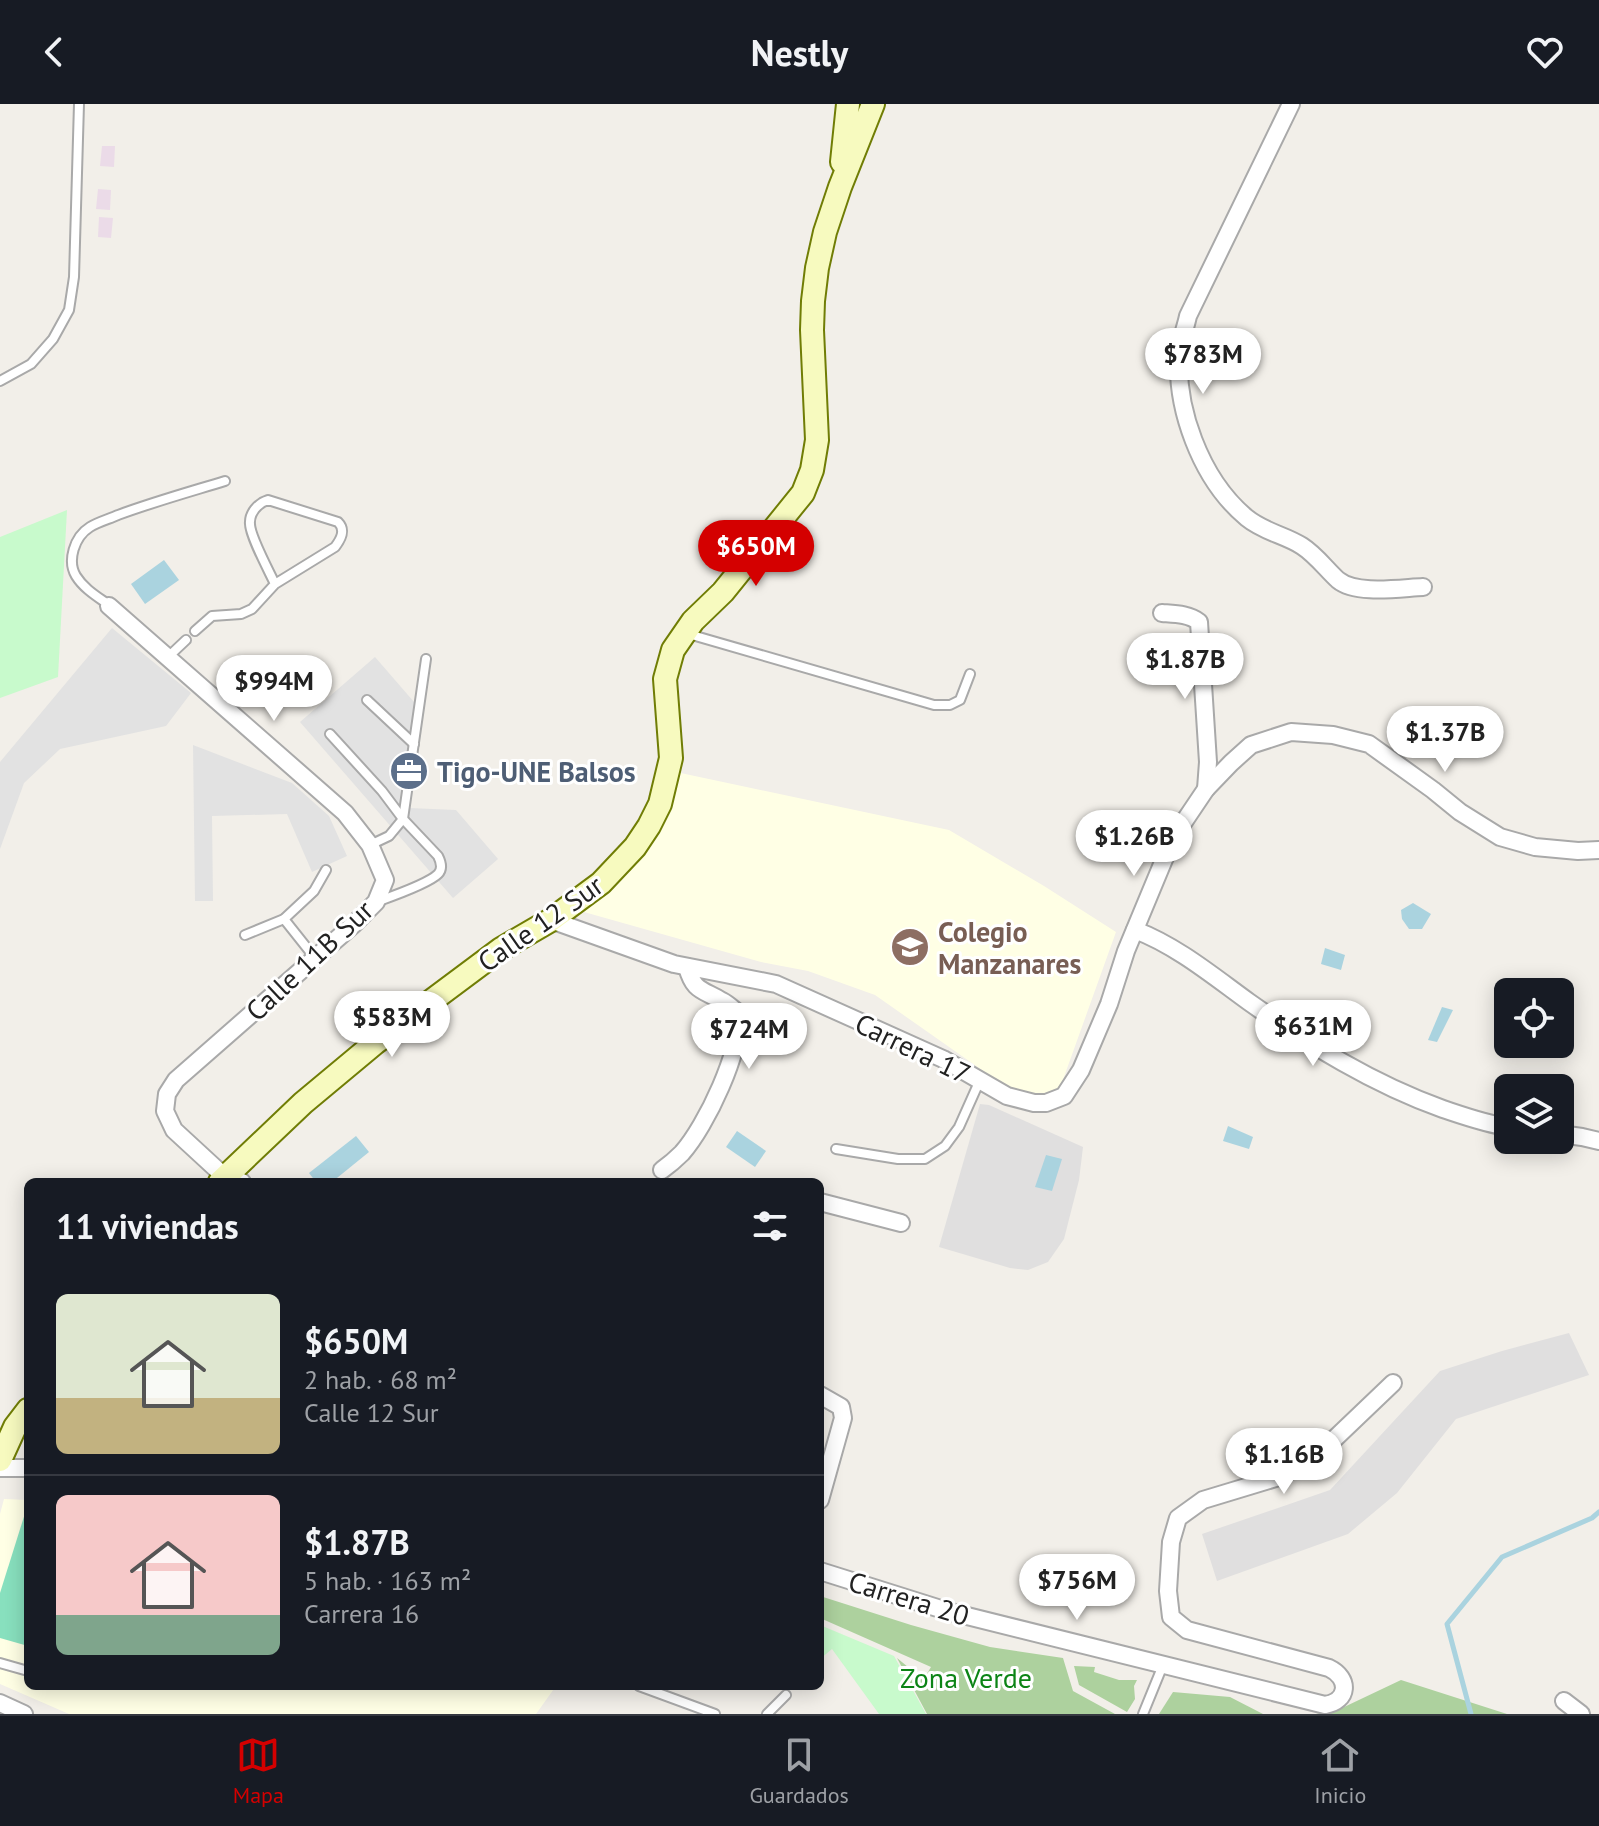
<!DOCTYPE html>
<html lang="es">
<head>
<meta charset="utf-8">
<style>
	body { margin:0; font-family:"PT Sans",sans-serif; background:#242831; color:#f1f3f6; height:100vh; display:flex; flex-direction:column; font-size:30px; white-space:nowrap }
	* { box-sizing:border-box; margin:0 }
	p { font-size:26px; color:#9ea1a6 }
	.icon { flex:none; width:44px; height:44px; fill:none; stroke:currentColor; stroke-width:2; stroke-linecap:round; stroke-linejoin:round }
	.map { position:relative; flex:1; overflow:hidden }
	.drawer { position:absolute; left:24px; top:1074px; width:800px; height:512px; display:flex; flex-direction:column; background:#171b24; border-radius:12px; box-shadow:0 4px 20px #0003 }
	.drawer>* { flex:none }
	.fabs { position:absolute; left:1494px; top:874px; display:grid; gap:16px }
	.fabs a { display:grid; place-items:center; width:80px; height:80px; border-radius:12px; background:#171b24; box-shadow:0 4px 20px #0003; font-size:40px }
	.price { position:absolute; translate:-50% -68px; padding:0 18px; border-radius:28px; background:#fff; color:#222; font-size:26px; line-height:52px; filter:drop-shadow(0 2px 4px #0008) }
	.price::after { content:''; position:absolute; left:50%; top:48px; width:24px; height:18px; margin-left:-12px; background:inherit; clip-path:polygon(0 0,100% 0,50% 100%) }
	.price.selected { background:#d40000; color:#fff }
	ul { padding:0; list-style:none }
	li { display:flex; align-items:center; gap:24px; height:200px; padding:0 32px }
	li+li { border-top:2px solid #363941 }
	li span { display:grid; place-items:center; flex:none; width:224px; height:160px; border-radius:12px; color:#555 }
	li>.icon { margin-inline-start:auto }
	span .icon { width:96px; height:96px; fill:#fffc; stroke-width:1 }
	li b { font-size:34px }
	h2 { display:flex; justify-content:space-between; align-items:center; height:96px; padding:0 32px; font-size:34px }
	header { display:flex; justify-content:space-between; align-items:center; height:104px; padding:0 32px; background:#171b24; font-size:36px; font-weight:700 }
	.tab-bar { display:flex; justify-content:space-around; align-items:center; height:112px; border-top:2px solid #363941; background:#171b24; font-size:22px; color:#9ea1a6 }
	.tab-bar a { display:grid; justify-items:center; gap:4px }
	.tab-bar .selected { color:#d40000 }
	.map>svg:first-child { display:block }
</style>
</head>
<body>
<header><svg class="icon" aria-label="back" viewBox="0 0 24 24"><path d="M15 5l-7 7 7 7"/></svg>Nestly<svg class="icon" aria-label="heart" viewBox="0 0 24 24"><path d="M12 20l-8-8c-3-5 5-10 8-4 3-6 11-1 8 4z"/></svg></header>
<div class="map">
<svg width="1599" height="1610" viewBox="0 0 1599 1610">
	<rect width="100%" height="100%" fill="#f2efe9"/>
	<!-- residential -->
	<g fill="#e0dfdf">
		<path d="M980,1000L989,1001L1083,1043L1079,1076L1064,1135L1048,1158L1028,1166L1010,1164L939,1143Z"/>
		<path d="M1569,1229L1589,1271L1456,1315L1397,1389L1348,1430L1217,1477L1202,1430L1330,1386L1440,1267L1502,1247Z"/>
	</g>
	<!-- industrial -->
	<g fill="#ebdbe8">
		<path d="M102,42H115L114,63L100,62Z"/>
		<path d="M98,85L111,86L110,106L96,105Z"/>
		<path d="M99,113L113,114L111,134L98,133Z"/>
	</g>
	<!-- education -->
	<g fill="#ffffe5">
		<path d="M676,668L949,726L1044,782L1116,828L1060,984L1033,993L999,978L875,891L808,867L761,858L584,808L621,772Z"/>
		<path d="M4,1395L28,1396V1582H556L536,1610H69L0,1580V1410Z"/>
	</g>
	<!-- forest -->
	<g fill="#add19e">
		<path d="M820,1492L911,1521L990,1543L1063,1554L1073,1587L1115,1610H927L897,1554L908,1563L915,1573H925L931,1563L820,1514Z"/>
		<path d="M1074,1562L1095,1563L1094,1568L1119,1576H1137L1134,1582L1135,1595L1127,1608L1079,1581Z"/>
		<path d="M1401,1576L1507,1610H1316L1342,1604Z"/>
		<path d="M1173,1588L1230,1593L1263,1610H1159Z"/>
	</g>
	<!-- park -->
	<g fill="#c8facc">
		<path d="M67,406L58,573L0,594V433Z"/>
		<path d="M820,1521L894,1552L926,1610H879L832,1545L820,1555Z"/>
	</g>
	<!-- pitch -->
	<path fill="#88e0be" d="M27,1403H28V1542L0,1534V1489Z"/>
	<!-- parking -->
	<g fill="#e2e2e2">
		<path d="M112,524L191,589L166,622L60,645L24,679L0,745V658Z"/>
		<path d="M375,553L414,598L409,704L456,706L498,755L453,794L300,618Z"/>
		<path d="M193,641L292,679L329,712L347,752L312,768L287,710L212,712L213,797H195Z"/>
	</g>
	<!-- water -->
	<g fill="#aad3df">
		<path d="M164,456L179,476L145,500L131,480Z"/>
		<path d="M1413,799L1431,810L1422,825H1409L1402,815L1401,806Z"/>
		<path d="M1325,844L1345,851L1341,866L1321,860Z"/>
		<path d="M1442,903L1453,906L1437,938L1428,936Z"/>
		<path d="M1228,1022L1253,1033L1249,1045L1223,1037Z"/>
		<path d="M737,1027L766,1047L755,1063L726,1043Z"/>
		<path d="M356,1032L369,1048L332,1078H316L309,1069Z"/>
		<path d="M1046,1051L1062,1055L1052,1087L1035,1083Z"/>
	</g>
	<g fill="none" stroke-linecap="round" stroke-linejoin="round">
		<!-- stream -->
		<path stroke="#aad3df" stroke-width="5" d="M1471,1610L1447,1520L1502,1453L1592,1414L1599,1408"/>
		<!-- lane casing -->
		<g stroke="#a9a9a9" stroke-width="12">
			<g id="lane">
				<path d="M0,277L31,260L53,235L69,206L74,173L79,0"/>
				<path d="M109,501C98,493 84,485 76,472C67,457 74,433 90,423C98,418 109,415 118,411C153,398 189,388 225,377"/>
				<path d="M195,527L212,512L241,510L252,505L275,480L335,443C341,435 346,426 338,418L268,396C258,399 249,409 250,420C250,432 269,467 275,480"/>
				<path d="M685,529L934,601H950L960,596L970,570"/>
				<path d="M168,553L186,536"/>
				<path d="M367,596L414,640"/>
				<path d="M330,630L382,687L403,715L438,752C441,758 443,765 438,770C428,780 390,793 376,798"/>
				<path d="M370,741L389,732L403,715L426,555"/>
				<path d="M284,815L315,854"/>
				<path d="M245,831L284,815L314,787L326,766"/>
				<path d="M836,1045L898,1055H925L945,1042L959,1023L980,976"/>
				<path d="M0,1559L28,1567"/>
				<path d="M639,1582L715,1610"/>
				<path d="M767,1610L786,1591"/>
				<path d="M1143,1610L1163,1561"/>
			</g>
		</g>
		<!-- street casing -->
		<g stroke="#a9a9a9" stroke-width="20">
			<g id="street">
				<path d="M1291,0L1188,212C1186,222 1182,232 1180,242C1173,302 1201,376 1247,414C1264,428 1285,431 1302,442C1316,451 1326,465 1338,476C1356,491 1400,484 1423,483"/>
				<path d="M109,502L345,709L370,741L385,776L376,798L354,820L176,976L167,990L165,1007L174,1026L225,1073L242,1078"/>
				<path d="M1162,509C1175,510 1189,510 1199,518L1208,658L1206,685"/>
				<path d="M551,816L674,860L776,880L943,955L1007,992L1034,999H1046L1064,992L1081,966L1109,900L1126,847L1173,734L1206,685L1231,659L1251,641L1291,628L1333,631L1369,640L1433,686L1460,708L1500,733L1535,743L1578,747L1599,746"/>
				<path d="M1135,826C1177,842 1213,872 1249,898C1310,941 1373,980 1443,1005C1464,1012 1486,1020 1508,1023"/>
				<path d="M1560,1030L1582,1033L1599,1037"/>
				<path d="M662,1066C669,1061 676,1055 682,1049C706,1022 743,945 738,909C733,905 728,900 722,897C702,885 694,888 687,863"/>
				<path d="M820,1098L901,1119"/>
				<path d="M820,1291L841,1303L843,1314L820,1396"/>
				<path d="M0,1364H28"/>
				<path d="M820,1467L947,1507L1325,1601C1349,1597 1350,1574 1329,1564L1187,1526L1171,1513L1168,1487L1171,1438L1178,1414L1203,1396L1279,1373L1310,1356L1327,1342L1393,1279"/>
				<path d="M1564,1597L1581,1610"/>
				<path d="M0,1599L24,1610"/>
			</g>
		</g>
		<!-- secondary casing -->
		<g stroke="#707d05" stroke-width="26">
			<g id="secondary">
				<path d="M842,58L848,0"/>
				<path d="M220,1078L303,999L375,939L501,845L551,816L601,779L635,743L649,722L660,700L671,654L665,575L673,546L693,517L723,488L803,389L812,366L817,336L812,226L813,197L817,164L825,128L840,83L873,0"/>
				<path d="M0,1356L15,1323L28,1306"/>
			</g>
		</g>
		<!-- lane -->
		<use href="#lane" stroke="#fff" stroke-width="8"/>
		<!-- street -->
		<use href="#street" stroke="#fff" stroke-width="16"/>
		<!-- secondary -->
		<use href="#secondary" stroke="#f7fabf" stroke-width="22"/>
	</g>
	<!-- icons -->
	<defs>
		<g id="office-disc" transform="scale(2)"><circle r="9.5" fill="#5c6f8a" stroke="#fff"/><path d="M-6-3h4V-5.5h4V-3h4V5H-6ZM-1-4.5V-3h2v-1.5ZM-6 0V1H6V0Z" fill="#fff"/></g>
		<g id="school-disc" transform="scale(2)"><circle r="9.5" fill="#8d6e63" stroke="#fff"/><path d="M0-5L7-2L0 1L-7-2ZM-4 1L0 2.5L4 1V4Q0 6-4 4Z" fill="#fff"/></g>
	</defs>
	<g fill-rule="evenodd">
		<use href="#office-disc" x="409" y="667"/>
		<use href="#school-disc" x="910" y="843"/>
	</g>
	<g text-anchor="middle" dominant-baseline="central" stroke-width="6" stroke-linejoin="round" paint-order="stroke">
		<!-- service labels -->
		<g font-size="28" font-weight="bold" fill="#4e5e75" stroke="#fff" text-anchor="start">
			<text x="437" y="667">Tigo-UNE Balsos</text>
		</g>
		<!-- street labels -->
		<g font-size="28" fill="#222" stroke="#fff">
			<text transform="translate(540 819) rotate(-35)">Calle 12 Sur</text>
			<text transform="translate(309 856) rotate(-43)">Calle 11B Sur</text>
			<text transform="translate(913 944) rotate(26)">Carrera 17</text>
			<text transform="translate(909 1494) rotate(17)">Carrera 20</text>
		</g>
		<!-- education labels -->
		<g font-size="28" font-weight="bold" fill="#785e54" stroke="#fff" text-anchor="start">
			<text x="938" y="827">Colegio<tspan x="938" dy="32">Manzanares</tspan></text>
		</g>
		<!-- park labels -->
		<g font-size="28" fill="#0c8416" stroke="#fff">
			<text x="966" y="1573">Zona Verde</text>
		</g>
	</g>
</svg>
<div class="fabs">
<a><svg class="icon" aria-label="locate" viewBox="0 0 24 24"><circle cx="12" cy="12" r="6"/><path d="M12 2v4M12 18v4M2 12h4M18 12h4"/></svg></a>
<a><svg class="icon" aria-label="layers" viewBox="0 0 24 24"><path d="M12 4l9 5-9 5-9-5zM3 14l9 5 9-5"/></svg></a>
</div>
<b class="price" style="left:1203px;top:292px">$783M</b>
<b class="price selected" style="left:756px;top:484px">$650M</b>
<b class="price" style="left:1185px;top:597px">$1.87B</b>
<b class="price" style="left:274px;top:619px">$994M</b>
<b class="price" style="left:1445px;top:670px">$1.37B</b>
<b class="price" style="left:1134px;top:774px">$1.26B</b>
<b class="price" style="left:392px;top:955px">$583M</b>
<b class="price" style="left:1313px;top:964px">$631M</b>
<b class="price" style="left:749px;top:967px">$724M</b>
<b class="price" style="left:1284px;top:1392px">$1.16B</b>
<b class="price" style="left:1077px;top:1518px">$756M</b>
<section class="drawer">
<h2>11 viviendas<svg class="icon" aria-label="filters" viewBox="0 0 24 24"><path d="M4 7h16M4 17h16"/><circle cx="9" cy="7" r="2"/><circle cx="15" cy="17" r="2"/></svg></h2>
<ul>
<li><span style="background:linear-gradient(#dfe7d0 65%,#c2b280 0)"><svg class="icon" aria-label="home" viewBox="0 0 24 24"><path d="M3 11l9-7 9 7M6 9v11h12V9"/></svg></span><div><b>$650M</b><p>2 hab. · 68 m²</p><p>Calle 12 Sur</p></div></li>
<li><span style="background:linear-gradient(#f6c9c9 75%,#7fa58c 0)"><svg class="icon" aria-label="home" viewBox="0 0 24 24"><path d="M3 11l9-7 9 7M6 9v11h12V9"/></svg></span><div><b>$1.87B</b><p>5 hab. · 163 m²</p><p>Carrera 16</p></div></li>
</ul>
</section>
</div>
<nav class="tab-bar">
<a class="selected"><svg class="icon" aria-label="map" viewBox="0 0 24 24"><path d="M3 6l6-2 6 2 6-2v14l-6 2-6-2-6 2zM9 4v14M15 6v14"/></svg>Mapa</a>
<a><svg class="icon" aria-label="saved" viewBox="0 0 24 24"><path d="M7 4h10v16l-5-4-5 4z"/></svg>Guardados</a>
<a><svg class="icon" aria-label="home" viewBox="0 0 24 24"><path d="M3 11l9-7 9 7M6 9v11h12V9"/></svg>Inicio</a>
</nav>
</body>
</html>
